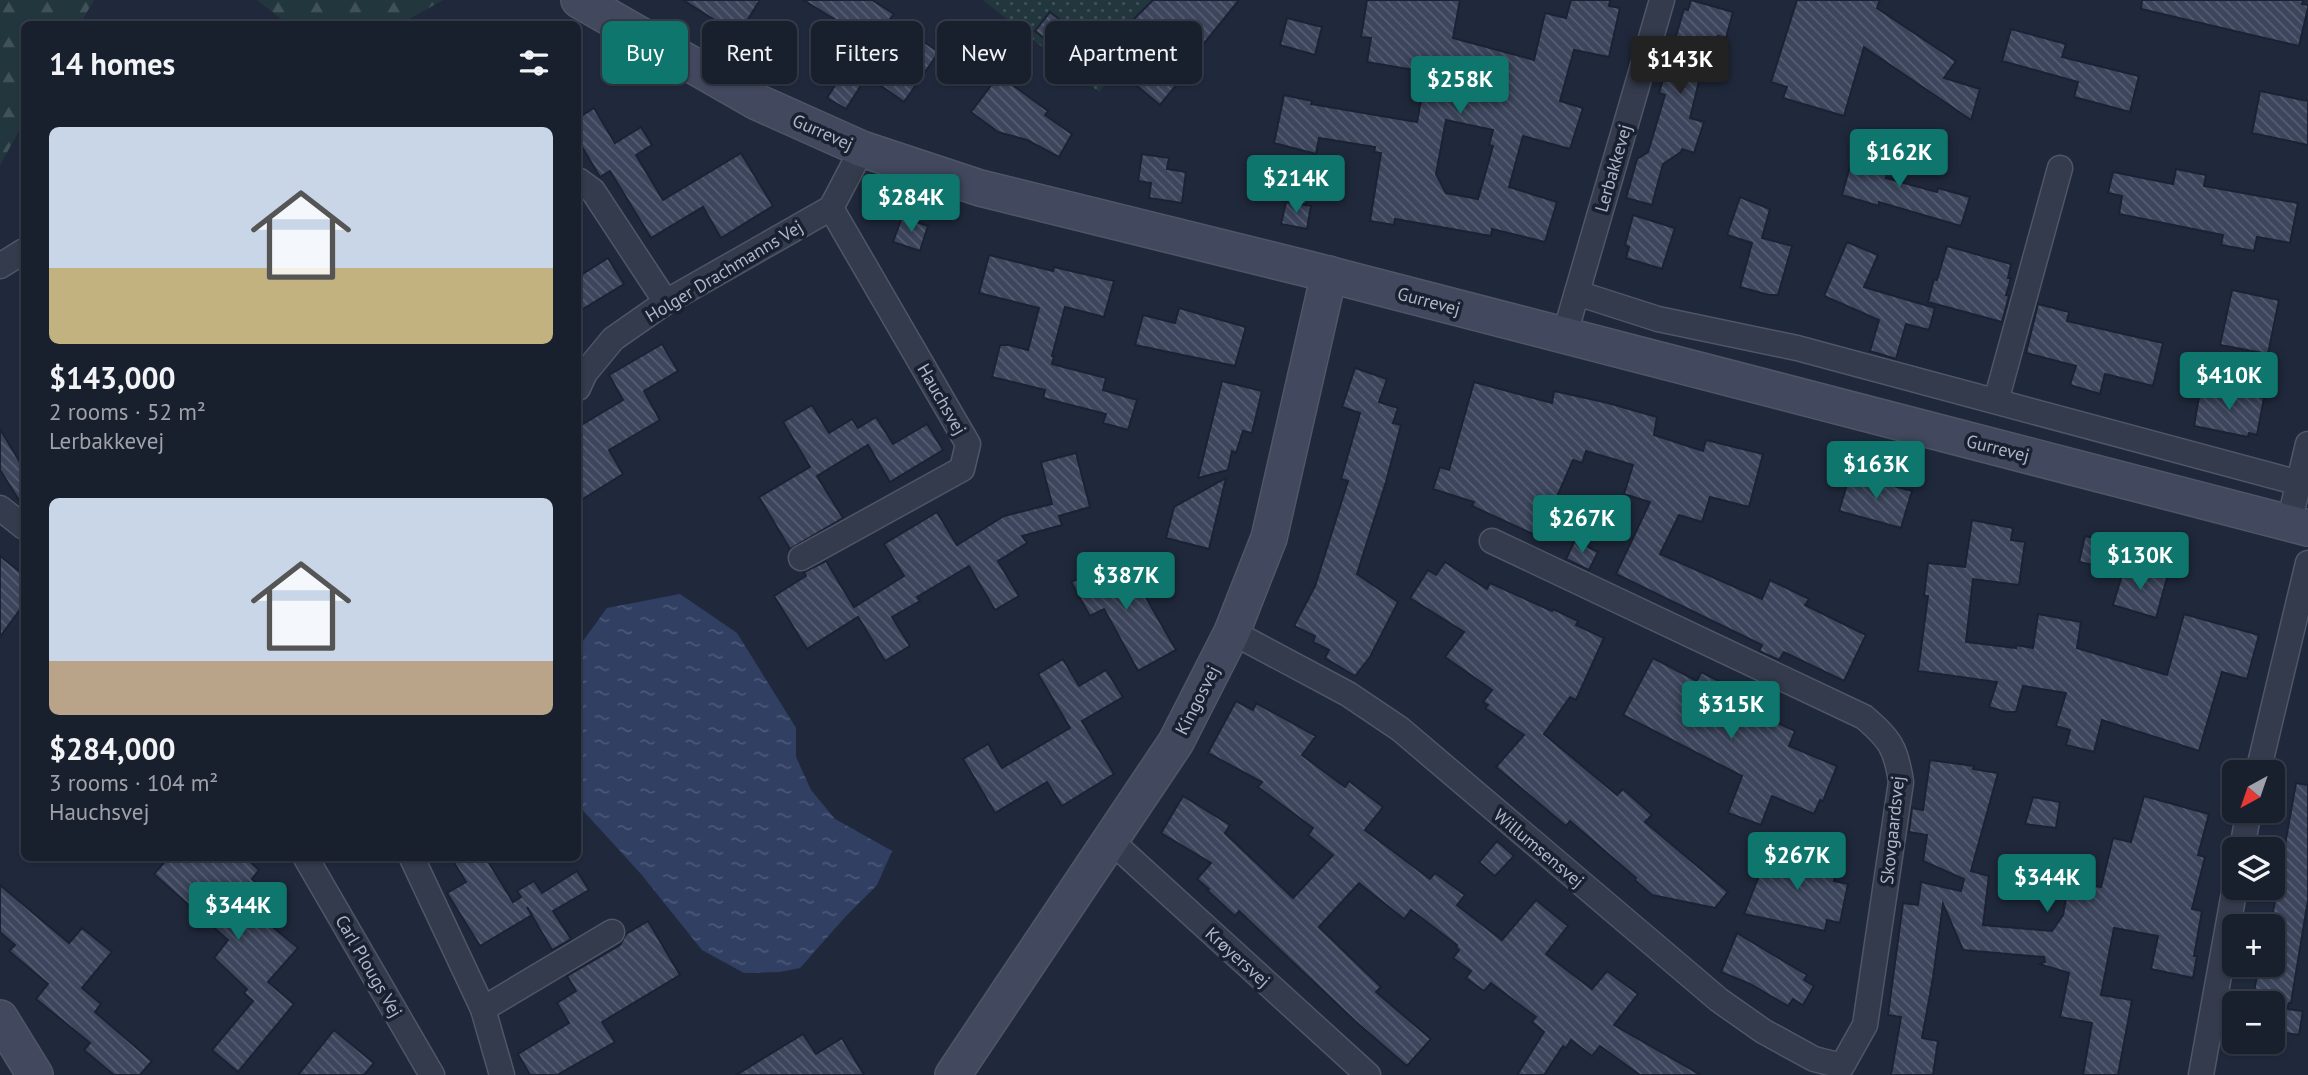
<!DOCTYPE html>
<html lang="en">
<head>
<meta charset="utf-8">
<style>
	body { margin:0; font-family:"PT Sans",sans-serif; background:#212735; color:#f1f3f6; height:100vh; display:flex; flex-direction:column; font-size:26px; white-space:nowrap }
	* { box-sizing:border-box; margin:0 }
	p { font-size:23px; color:#9fa2aa }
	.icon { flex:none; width:38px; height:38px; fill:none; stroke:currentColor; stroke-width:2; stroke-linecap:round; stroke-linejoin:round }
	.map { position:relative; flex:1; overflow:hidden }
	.panel { position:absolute; left:21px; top:21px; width:560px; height:840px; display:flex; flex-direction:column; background:#181f2d; border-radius:10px; box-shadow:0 2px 5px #0004,0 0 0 2px #363d49 }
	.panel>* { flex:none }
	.guide { position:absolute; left:602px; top:21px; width:665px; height:63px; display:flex; gap:14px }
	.needle { width:46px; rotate:220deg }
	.controls { position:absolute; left:2222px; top:760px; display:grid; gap:14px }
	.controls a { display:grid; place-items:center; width:63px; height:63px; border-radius:10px; background:#181f2d; box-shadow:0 2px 5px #0004,0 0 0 2px #363d49; font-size:35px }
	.price { position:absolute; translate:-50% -60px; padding:0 16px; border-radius:7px; background:#0f766e; color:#fff; font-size:23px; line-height:46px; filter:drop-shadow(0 2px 4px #0008) }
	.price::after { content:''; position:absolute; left:50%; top:42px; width:21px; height:16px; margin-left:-10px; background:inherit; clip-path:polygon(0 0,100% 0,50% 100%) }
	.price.selected { background:#222; color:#fff }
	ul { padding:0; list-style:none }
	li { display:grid; align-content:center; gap:14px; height:371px; padding:0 28px }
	li span { display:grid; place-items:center; height:217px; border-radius:10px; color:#555 }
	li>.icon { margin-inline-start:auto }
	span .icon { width:126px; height:126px; fill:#fffc; stroke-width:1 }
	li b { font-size:30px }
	h2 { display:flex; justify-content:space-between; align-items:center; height:84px; padding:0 28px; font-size:30px }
	.chip { padding:0 24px; border-radius:10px; background:#181f2d; box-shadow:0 2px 5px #0004,0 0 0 2px #363d49; font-size:24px; line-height:63px }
	.chip.selected { background:#0f766e; color:#fff }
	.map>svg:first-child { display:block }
</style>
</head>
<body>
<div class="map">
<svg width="2308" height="1075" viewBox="0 0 2308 1075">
	<defs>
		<pattern id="grass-dots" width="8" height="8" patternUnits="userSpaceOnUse" patternTransform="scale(1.75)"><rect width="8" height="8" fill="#22373d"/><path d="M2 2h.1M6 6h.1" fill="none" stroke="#405258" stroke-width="1.8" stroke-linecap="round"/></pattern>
		<pattern id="forest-firs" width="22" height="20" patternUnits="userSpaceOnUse" patternTransform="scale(1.75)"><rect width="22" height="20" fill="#22373d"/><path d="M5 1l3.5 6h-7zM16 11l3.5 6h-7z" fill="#405258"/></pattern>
		<pattern id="water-ripples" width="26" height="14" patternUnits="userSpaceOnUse" patternTransform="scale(1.75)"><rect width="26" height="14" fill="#313f62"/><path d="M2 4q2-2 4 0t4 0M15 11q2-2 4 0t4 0" fill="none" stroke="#4c5877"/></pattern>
		<pattern id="building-back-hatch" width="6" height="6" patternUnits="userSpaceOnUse" patternTransform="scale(1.75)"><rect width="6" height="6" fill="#3c455c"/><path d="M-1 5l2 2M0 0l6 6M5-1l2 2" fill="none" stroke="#565e72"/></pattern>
	</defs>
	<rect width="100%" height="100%" fill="#20293c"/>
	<!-- grass -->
	<path fill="url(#grass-dots)" d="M983,0H1174L1099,92Z"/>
	<!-- forest -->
	<g fill="url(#forest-firs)">
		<path d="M0,0H94L80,24H24V122L0,165Z"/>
		<path d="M257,0H443L400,24H288Z"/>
	</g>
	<!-- water -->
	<path fill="url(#water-ripples)" d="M680,594L737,633L796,728V757L811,790L835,819L892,851L877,885L846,916L800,968L780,972L744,973L702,950L641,874L578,805V648L607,608Z"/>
	<!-- building -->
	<g fill="url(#building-back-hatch)" stroke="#1b2233" stroke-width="2" fill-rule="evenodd">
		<path d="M683,0H760L738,35Z"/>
		<path d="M803,0H872L894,14L890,19L939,52L904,102L867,76L846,109L827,98L850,62L829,48L844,25Z"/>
		<path d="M1153,0H1239L1197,52L1201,55L1160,105L1131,81L1158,48L1131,22Z"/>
		<path d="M1367,0H1460L1453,38L1534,60L1545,13L1566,18L1571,0H1610L1609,6L1620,8L1609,57L1574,50L1560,101L1583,108L1570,149L1523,136L1509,187L1557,202L1545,242L1492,229L1491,236L1395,219L1394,225L1370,221L1381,153L1374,152L1375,147L1319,138L1316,154L1274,143L1284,95L1312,101L1311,104L1417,122L1426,72L1367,62L1371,38L1361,37ZM1446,120L1493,130L1489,145L1493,146L1478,199L1446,193L1436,174Z"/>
		<path d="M1691,0L1733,12L1726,38L1718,36L1713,55L1706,53L1690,118L1704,122L1694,153L1682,149L1681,152L1663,164L1652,205L1626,198L1637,159L1648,152L1665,95L1659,93L1684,9L1688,10Z"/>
		<path d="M1797,0H1880L1877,8L1956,61L1944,78L1980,89L1971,120L1864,47L1844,116L1783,98L1787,87L1771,82Z"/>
		<path d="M2142,0H2303L2302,4L2308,5V8L2299,46L2141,9Z"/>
		<path d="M1050,12L1077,33L1062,52L1035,31Z"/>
		<path d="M1287,18L1322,27L1315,55L1280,45Z"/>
		<path d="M2011,29L2066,44L2062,57L2139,76L2130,112L2074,97L2078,82L2002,61Z"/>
		<path d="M999,75L1048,111L1045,115L1072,134L1059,157L1027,140L998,132L971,112Z"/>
		<path d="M2260,91L2308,101V145L2252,133Z"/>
		<path d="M594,108L615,143L641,127L652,145L636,155L663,200L741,153L773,206L721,238L703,207L651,238L610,171L600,177L578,140V118Z"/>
		<path d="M1856,144L1893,155L1886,178L1937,192L1938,188L1970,197L1961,226L1879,202V206L1842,195Z"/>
		<path d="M1142,154L1169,158L1167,169L1186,172L1182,203L1149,198L1151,183L1138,181Z"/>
		<path d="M2176,169L2206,175L2204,186L2298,203L2290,243L2257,237L2254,251L2221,245L2223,235L2119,214L2122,196L2108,193L2113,172L2173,184Z"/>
		<path d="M1288,177L1311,180L1306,204L1283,201Z"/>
		<path d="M1740,197L1770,209L1762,238L1792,246L1778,295H1769L1740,287L1752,243L1727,235Z"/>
		<path d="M1286,202L1311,206L1307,229L1281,224Z"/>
		<path d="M1633,215L1675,228L1662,269L1626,258L1629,247L1625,245Z"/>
		<path d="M902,217L928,226L920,251L893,242Z"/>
		<path d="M1847,242L1878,255L1864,287L1935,308L1929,330L1906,324L1896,359L1870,351L1879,320L1824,296Z"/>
		<path d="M1947,246L2011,264L2008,278H2011L2006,295L2009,296L2002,322L1928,302L1934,279L1937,280Z"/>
		<path d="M989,255L1053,271L1054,267L1114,281L1104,317L1065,307L1052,356H1054L1052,364L1106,378L1103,390L1137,400L1128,430L1103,423L1106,414L1043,398L1045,390L992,377L1000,345H1009L1028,350L1039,308L979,293Z"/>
		<path d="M608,258L624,284L578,312V277Z"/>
		<path d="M2232,290L2279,300L2268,354L2220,345Z"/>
		<path d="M2038,304L2069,312L2067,321L2163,343L2153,386L2105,374L2100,394L2070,385L2076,366L2026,353Z"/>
		<path d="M1179,308L1246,327L1235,366L1135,345L1143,315L1175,323Z"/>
		<path d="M662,344L678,371L644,391L660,420L609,450L623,474L578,502V427L623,400L609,375Z"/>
		<path d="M1355,368L1387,379L1379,402L1398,408L1393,423L1401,425L1386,482L1357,574L1398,602L1370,657L1355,676L1325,658L1329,650L1313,642L1315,636L1294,626L1315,586L1348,481L1341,479L1360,413L1342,407Z"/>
		<path d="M1222,381L1262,391L1252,433L1243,431L1236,453L1232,451L1228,470L1198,478Z"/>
		<path d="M1474,382L1552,403L1554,391L1608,403L1657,417L1654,435L1703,451L1706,440L1763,454L1749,507L1710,497L1702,522L1679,515L1660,554L1762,599L1770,580L1809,599L1805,605L1866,635L1844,681L1784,652L1779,660L1759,651L1762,645L1616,574L1650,502L1624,494L1633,465L1586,451L1582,463L1573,460L1553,506L1558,508L1544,539L1472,506L1474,502L1433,489L1440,467L1449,470Z"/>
		<path d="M2201,385L2264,398L2257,435L2249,433L2248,437L2194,426Z"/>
		<path d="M812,405L829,433L852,419L858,428L876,417L893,444L927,424L943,450L890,482L868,445L817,476L843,518L790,549L759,497L810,467L783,422Z"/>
		<path d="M0,429L24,469V508L0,470Z"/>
		<path d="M1076,453L1090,507L1059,516L1062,525L1022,536L1027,543L998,561L1019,596L995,610L969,566L917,597L920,601L892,617L910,646L885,661L858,617L807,649L774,596L806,576L804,572L826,561L854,607L904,576L884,544L937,512L957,545L1004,516L1052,504L1041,462Z"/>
		<path d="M1850,474L1912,491L1901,528L1839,511Z"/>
		<path d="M1226,478L1209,549L1166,538L1174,507Z"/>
		<path d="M1972,520L2013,528L2011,540L2025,542L2019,585L1973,579L1966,642L2016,648V645L2033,648L2038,614L2081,622L2077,648L2167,675L2184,614L2259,635L2247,679L2222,672L2199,751L2102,720L2094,752L2066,745L2070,730L2056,726L2066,693L2023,686L2016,712H2006L1989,707L1997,682L1918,671L1928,596H1924L1928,563L1965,567Z"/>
		<path d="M2085,536L2108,541L2103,567L2079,562Z"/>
		<path d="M1575,540L1598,552L1589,570L1566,559Z"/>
		<path d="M0,556L24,575V604L0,637Z"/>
		<path d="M1124,559L1176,650L1138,671L1104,609L1090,616L1071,582Z"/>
		<path d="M1445,562L1487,589L1490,583L1552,611L1553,609L1578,621L1576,625L1604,638L1576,700L1570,697L1544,734L1617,795L1623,789L1652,815L1645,822L1728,892L1715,908L1652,895L1635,880L1636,878L1570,821L1566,826L1496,767L1524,735L1485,708L1488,705L1483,702L1492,690L1445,657L1464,632L1410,598L1428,570L1436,575Z"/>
		<path d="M2125,565L2167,578L2156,618L2113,605Z"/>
		<path d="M1653,658L1697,681L1701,672L1727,685L1721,697L1795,731L1789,746L1837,766L1823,801L1820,800L1814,814L1772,796L1761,825L1728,813L1742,776L1623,715Z"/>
		<path d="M1063,659L1079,686L1106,670L1123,697L1082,721L1114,774L1062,806L1047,782L995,813L963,759L988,744L1002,768L1070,728L1038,674Z"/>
		<path d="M1236,701L1253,710L1256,703L1316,736L1302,755L1345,787L1349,781L1383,807L1365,830L1430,879L1435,873L1465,895L1457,905L1502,940L1536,900L1568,926L1546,954L1592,989L1607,971L1638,994L1614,1025L1701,1075H1640L1600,1046L1592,1056L1571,1040L1566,1048L1563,1046L1544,1075H1517L1544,1032L1532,1022L1536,1017L1491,983L1484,991L1466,978L1471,971L1453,958L1459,950L1456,947L1457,945L1411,910L1404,919L1359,883L1319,927L1381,987L1376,992L1431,1039L1407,1066L1355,1021L1239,911L1235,916L1207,890L1209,889L1197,879L1211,863L1161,833L1183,796L1230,825L1225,833L1293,898L1333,855L1308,835L1313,828L1258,787L1262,782L1208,753Z"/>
		<path d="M1930,760L1974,766L1973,769L1998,773L1971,871L1989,876L1983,925L2052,931L2063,915L2069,881L2101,887L2113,838L2131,842L2144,796L2209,814L2198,855L2205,857L2192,909L2202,911L2194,956H2197L2193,978L2151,969L2158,936L2114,928L2101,995L2132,1000L2118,1075H2083L2092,1023L2060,1017L2069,973L2039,964L2045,962L2044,957L1963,950L1943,904L1933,978L1922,1038L1938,1041L1933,1075H1891L1901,1017L1888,1015L1903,903L1918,905L1921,882L1961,891L1964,879L1923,861L1927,835L1909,832L1912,808L1923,810Z"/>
		<path d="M2296,783L2308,785V900L2291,1003H2289L2287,1009L2303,1011L2299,1035L2273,1031V1003H2252L2259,964H2273V912Z"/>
		<path d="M2033,797L2060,802L2056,828L2025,824Z"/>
		<path d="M1497,841L1514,856L1495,876L1479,862Z"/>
		<path d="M1771,845L1786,854L1837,865L1834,881L1848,884L1840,923L1827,920L1825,931L1744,914Z"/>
		<path d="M168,858H246L259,870L252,879L283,908L269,924L298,948L268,982L294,1004L238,1072L212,1050L253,1001L244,993L247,989L214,958L228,940L154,874Z"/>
		<path d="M451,858H486L513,902L521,897L517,891L534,881L542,893L577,871L589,890L553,911L571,939L552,950L527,907L532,915L480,946L447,893L466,882Z"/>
		<path d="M0,885L69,943L82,928L112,952L82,988L101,1004L95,1012L152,1061L140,1075H114L84,1050L90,1043L36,999L48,984L9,951L15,945L0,932Z"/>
		<path d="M648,921L680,975L602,1022L615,1042L557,1075H530L518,1054L569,1023L557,1003L576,991L567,976L620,945L626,934Z"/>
		<path d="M1737,933L1807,975L1804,980L1814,986L1803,1005L1793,999L1788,1006L1750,984L1721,972Z"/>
		<path d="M334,1030L374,1063L364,1075H298Z"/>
		<path d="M803,1034L816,1054L842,1038L864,1075H736Z"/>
	</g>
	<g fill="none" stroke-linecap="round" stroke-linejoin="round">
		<!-- street casing -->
		<g stroke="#4f5667" stroke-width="27">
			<g id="street">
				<path d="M578,180L593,191L666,302"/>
				<path d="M0,266L24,251"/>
				<path d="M1577,293L1658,319L1797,348L2299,483"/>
				<path d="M1564,337L1662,0"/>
				<path d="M578,388L585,373L613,339L666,302L831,208L862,149"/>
				<path d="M1996,401L2060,168"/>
				<path d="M0,508L24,527"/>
				<path d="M2289,523L2308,444"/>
				<path d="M801,558L962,469L968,444L831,208"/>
				<path d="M1232,632L1348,694L1400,729L1719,1000L1763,1031L1814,1059L1842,1066L1865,1025L1901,782C1896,748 1890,739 1864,717L1492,541"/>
				<path d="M2258,772L2308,563"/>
				<path d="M1109,839L1368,1075"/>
				<path d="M2242,849L2249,810"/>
				<path d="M306,858L432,1075"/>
				<path d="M412,858L483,1009L502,1075"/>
				<path d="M483,1009L612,932"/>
				<path d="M2201,1075L2235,887"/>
			</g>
		</g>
		<!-- secondary casing -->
		<g stroke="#4f5667" stroke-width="38">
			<g id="secondary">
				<path d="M579,0L757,102L862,149L980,188L1308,269L2308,528"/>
				<path d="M0,1018L35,1075"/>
				<path d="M953,1075L1176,742L1232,632L1269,538L1329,274"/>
			</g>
		</g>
		<!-- street -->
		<use href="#street" stroke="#343b4c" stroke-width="24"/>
		<!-- secondary -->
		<use href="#secondary" stroke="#42495f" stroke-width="35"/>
	</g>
	<g text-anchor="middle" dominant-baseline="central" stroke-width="7" stroke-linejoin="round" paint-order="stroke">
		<!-- street labels -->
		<g font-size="18" fill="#afb6c8" stroke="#192030">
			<text transform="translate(823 132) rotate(24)">Gurrevej</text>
			<text transform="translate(1613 168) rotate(-74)">Lerbakkevej</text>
			<text transform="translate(724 271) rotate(-31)">Holger Drachmanns Vej</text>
			<text transform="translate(1429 301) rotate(15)">Gurrevej</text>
			<text transform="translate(942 399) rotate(60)">Hauchsvej</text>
			<text transform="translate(1998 448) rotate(14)">Gurrevej</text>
			<text transform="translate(1197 700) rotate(-63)">Kingosvej</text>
			<text transform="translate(1892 830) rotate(-84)">Skovgaardsvej</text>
			<text transform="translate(1539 848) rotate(40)">Willumsensvej</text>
			<text transform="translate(1238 957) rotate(42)">Krøyersvej</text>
			<text transform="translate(369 966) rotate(60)">Carl Plougs Vej</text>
		</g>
	</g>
</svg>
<div class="controls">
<a><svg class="needle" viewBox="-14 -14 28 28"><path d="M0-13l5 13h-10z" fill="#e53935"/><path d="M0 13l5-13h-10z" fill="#9fa2aa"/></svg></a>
<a><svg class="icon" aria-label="layers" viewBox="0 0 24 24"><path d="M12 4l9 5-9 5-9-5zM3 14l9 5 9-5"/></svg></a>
<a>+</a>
<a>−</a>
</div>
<b class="price selected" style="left:1680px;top:96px">$143K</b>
<b class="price" style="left:1460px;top:116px">$258K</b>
<b class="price" style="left:1899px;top:189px">$162K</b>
<b class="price" style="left:1296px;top:215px">$214K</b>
<b class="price" style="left:911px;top:234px">$284K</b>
<b class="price" style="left:2229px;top:412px">$410K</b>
<b class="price" style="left:1876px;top:501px">$163K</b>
<b class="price" style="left:1582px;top:555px">$267K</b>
<b class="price" style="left:2140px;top:592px">$130K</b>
<b class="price" style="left:1126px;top:612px">$387K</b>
<b class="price" style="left:1731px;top:741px">$315K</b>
<b class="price" style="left:1797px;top:892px">$267K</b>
<b class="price" style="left:2047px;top:914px">$344K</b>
<b class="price" style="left:238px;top:942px">$344K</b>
<div class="guide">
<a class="chip selected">Buy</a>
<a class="chip">Rent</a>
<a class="chip">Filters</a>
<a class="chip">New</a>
<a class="chip">Apartment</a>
</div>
<section class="panel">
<h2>14 homes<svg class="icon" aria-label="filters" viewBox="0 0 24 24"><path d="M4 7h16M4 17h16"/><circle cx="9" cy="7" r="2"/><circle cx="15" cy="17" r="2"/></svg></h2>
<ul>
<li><span style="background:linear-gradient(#c9d6e8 65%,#c2b280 0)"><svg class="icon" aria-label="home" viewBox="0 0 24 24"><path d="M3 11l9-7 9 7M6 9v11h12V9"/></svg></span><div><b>$143,000</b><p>2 rooms · 52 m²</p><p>Lerbakkevej</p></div></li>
<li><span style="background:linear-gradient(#c9d6e8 75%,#b9a48a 0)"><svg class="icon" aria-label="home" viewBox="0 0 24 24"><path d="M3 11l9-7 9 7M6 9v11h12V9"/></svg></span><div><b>$284,000</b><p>3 rooms · 104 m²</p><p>Hauchsvej</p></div></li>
</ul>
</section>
</div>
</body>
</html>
